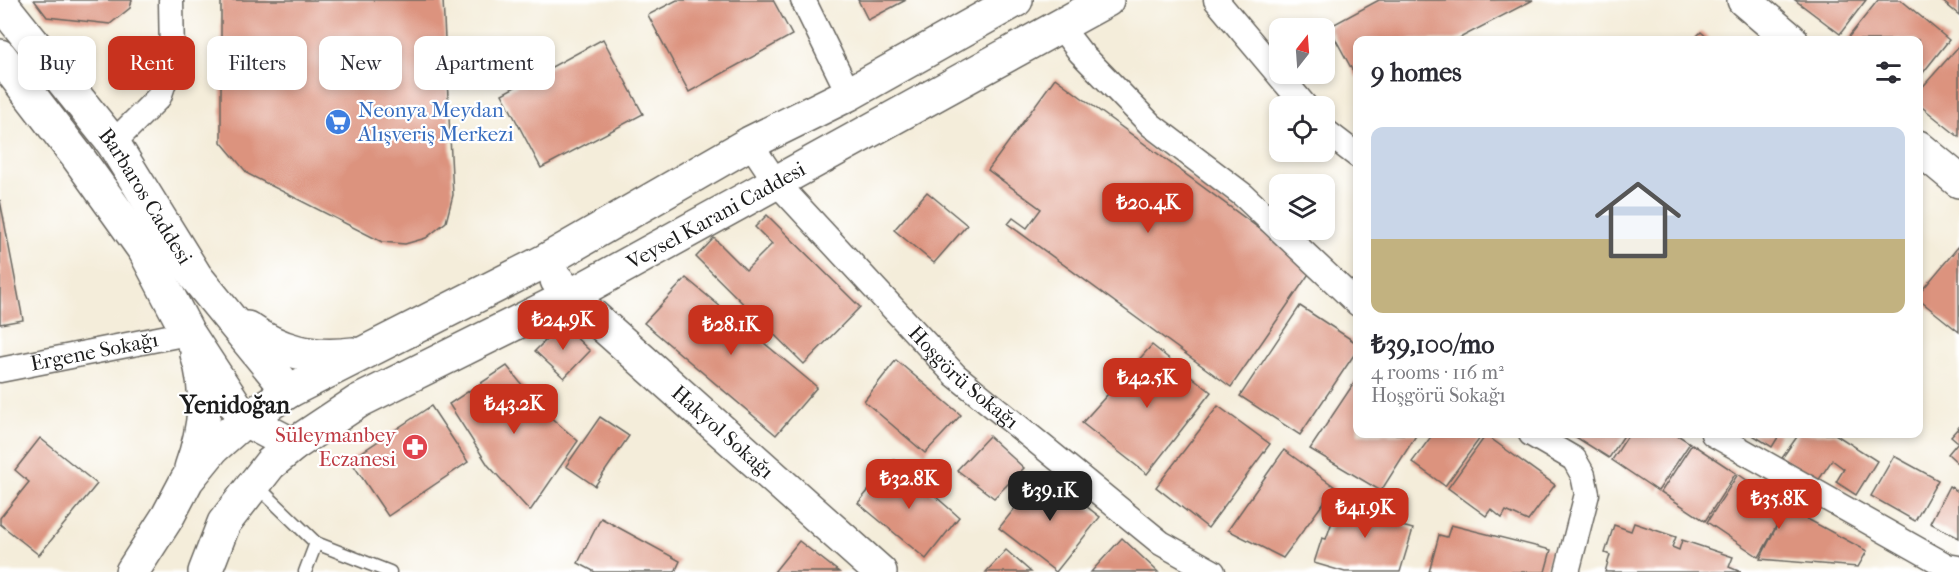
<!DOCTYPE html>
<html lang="en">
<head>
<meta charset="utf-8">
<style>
	body { margin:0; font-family:"IM FELL French Canon",serif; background:#f7f7f7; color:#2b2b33; height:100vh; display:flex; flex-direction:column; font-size:22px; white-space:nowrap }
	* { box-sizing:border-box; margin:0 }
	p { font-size:20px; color:#7c7c81 }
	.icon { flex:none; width:33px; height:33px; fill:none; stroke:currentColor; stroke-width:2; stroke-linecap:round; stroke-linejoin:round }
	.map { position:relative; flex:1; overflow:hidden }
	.drawer { position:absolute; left:1353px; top:36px; width:570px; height:402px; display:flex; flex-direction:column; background:#fff; border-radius:12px; box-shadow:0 3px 9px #0003 }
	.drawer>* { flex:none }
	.guide { position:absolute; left:18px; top:36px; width:570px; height:54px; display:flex; gap:12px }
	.needle { width:39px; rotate:17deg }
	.fabs { position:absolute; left:1269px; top:18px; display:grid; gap:12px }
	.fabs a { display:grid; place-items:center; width:66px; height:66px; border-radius:12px; background:#fff; box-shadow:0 3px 9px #0003; font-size:30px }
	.price { position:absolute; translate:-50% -51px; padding:0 14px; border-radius:12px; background:#c8321e; color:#fff; font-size:20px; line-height:39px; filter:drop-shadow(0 2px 3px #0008) }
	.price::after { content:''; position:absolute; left:50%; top:36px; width:18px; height:14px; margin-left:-9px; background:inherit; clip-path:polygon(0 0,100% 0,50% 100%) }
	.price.current { background:#222; color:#fff }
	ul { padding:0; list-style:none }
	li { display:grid; align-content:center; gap:12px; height:318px; padding:0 18px }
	li span { display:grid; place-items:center; height:186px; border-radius:12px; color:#555 }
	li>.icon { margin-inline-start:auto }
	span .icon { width:108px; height:108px; fill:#fffc; stroke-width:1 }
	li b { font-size:26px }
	h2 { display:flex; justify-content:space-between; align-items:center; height:72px; padding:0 18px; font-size:26px }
	.tag { padding:0 21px; border-radius:12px; background:#fff; box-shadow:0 3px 9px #0003; font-size:21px; line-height:54px }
	.tag.current { background:#c8321e; color:#fff }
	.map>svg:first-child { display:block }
</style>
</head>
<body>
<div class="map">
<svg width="1959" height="572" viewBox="0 0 1959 572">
	<rect width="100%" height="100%" fill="#fff"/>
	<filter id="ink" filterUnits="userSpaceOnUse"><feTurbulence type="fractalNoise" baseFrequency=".0167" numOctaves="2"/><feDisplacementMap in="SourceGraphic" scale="12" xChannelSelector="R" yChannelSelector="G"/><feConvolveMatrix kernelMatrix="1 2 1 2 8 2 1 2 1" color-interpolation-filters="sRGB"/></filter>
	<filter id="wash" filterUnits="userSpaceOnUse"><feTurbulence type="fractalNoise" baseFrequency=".008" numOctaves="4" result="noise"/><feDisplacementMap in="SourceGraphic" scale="24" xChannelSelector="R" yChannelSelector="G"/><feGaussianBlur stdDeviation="1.35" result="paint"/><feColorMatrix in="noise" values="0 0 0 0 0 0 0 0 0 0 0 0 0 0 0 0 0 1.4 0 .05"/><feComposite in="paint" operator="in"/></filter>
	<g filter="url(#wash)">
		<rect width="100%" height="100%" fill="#f4edda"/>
		<g id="blocks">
			<!-- building -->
			<g fill="#dc937e">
				<path d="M34,0H132L130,8L110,24L47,17Z"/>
				<path d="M221,0H443L453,195L446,222L426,238L405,244L382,242L248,174L221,142Z"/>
				<path d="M677,0H773L792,35L689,92L648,15Z"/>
				<path d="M858,0H906L868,20Z"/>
				<path d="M1379,0H1533L1456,40H1358V76L1356,77L1329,27Z"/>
				<path d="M1795,0H1866L1840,34Z"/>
				<path d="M1878,0H1901L1949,40L1918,79V40H1849L1847,39Z"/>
				<path d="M1941,0H1959V15Z"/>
				<path d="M1701,32L1710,40H1693Z"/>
				<path d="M603,39L643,114L541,168L502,94Z"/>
				<path d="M1959,46V137L1918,104V92Z"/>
				<path d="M1055,78L1313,268L1231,387L1008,224L1013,218L1027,228L1041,209L988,170Z"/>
				<path d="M927,192L967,225L934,263L894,230Z"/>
				<path d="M0,200L23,320L0,324Z"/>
				<path d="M767,215L860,307L804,364L696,257L714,238L746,270L772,244L755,227Z"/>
				<path d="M1959,246V332L1918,299V295Z"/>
				<path d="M686,278L817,387L776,435L644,323Z"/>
				<path d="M1300,306L1358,344V349L1300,435L1240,396Z"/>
				<path d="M562,324L590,351L564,378L535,351Z"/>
				<path d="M1152,345L1211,392L1147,474L1082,423Z"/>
				<path d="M896,360L961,415L925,453L864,401Z"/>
				<path d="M507,366L542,410L578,441L530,511L488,465L449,404Z"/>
				<path d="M1358,377V434H1417L1381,491L1310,449Z"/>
				<path d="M431,406L468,462L388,516L350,460Z"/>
				<path d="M1218,406L1270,444L1208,528L1156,487Z"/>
				<path d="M600,417L629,436L595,486L566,466Z"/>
				<path d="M1959,427V464L1948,454L1958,442L1951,436Z"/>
				<path d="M1433,434H1483L1445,486L1412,462Z"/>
				<path d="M1571,434H1625L1609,458Z"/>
				<path d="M1629,434H1676L1690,443L1658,491L1612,460Z"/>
				<path d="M1751,434H1780L1772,447Z"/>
				<path d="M1799,434H1835L1877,461L1856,495L1836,482L1844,469L1832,460L1818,481L1782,458Z"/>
				<path d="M1486,435L1555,485L1528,521L1506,511L1502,518L1491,509L1486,516L1448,488Z"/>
				<path d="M989,436L1024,468L994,498L957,470Z"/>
				<path d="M40,438L97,484L39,555L0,524V518L29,482L15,470Z"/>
				<path d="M1692,444L1736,473L1705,521L1661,492Z"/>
				<path d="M1284,450L1335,487L1283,558L1228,530Z"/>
				<path d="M1894,456L1938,480L1915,521L1871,496Z"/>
				<path d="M894,460L959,517L926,559L858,503Z"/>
				<path d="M1043,473L1100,517L1056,572L999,528Z"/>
				<path d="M1738,474L1787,508L1867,551L1858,567L1760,559L1783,514L1759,557L1707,522Z"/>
				<path d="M1949,486L1959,492V538L1930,523Z"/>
				<path d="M1347,492L1396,506L1391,523L1413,529L1400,572H1345L1314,563L1322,538L1326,539L1332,522L1337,523Z"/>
				<path d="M601,518L680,561L675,572H595L578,563Z"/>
				<path d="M1634,523L1676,537L1672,547L1679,550L1682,540L1733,557L1729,567L1741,572H1605L1610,555L1605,553L1614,525L1631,531Z"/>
				<path d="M1451,525L1551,550L1545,572H1429L1439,535L1447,537Z"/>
				<path d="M1122,538L1158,572H1091Z"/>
				<path d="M799,541L839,572H774Z"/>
				<path d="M1006,550L1031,572H986Z"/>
			</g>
		</g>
	</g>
	<g filter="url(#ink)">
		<use href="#blocks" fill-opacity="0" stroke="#68655e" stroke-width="1.5"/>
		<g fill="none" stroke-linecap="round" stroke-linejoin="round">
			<!-- lane casing -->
			<g stroke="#68655e" stroke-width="15">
				<g id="lane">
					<path d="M255,484L316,543L305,572"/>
					<path d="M316,543L390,572"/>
				</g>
			</g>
			<!-- street casing -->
			<g stroke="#68655e" stroke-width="27">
				<g id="street">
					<path d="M803,0L849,94"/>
					<path d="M1216,0L1305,106"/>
					<path d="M1060,26L1080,52L1151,125L1243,195L1358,304"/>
					<path d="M1324,130L1358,156"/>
					<path d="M113,143L159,97L172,59L171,0"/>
					<path id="s1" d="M750,143L776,182L955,375L1161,543L1213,572"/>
					<path id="s2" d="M0,370L188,333"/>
					<path d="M1531,434L1574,459L1583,475L1587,494L1567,572"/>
					<path d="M1713,434L1947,566L1959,568"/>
				</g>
			</g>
			<!-- secondary casing -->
			<g stroke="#68655e" stroke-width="36">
				<g id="secondary">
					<path d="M1744,0L1791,40"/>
					<path id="s3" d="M0,2L113,143L196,277L289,391"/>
					<path d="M0,56L77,156L145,251L188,333L245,420L293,445"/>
					<path d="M1918,147L1959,181"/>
					<path id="s4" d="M557,280L570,296L880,572"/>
					<path d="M247,328C281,352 312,359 353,354"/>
					<path d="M191,468C204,432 210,391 197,354"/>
					<path d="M132,572L168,516L187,480L213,448L245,420L289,391L543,262L750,143L849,94L1016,0"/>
					<path id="s5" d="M205,572L224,523L270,464L293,445L359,401L570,296L1107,0"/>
				</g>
			</g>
			<!-- lane -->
			<use href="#lane" stroke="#fff" stroke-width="12"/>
			<!-- street -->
			<use href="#street" stroke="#fff" stroke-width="24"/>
			<!-- secondary -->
			<use href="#secondary" stroke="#fff" stroke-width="33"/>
		</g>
	</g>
	<!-- icons -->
	<defs>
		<g id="supermarket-disc" transform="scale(1.35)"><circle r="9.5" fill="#3f7fe0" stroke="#fff"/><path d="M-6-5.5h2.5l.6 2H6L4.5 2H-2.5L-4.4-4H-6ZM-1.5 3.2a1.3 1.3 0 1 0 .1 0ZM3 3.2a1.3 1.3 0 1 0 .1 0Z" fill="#fff"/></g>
		<g id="pharmacy-disc" transform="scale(1.35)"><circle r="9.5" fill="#e0444e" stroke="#fff"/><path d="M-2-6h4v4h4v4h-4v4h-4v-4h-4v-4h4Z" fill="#fff"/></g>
	</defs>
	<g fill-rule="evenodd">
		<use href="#supermarket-disc" x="338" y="122"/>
		<use href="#pharmacy-disc" x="415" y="447"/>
	</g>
	<g text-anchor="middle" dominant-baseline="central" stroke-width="4.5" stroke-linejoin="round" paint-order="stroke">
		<!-- shop labels -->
		<g font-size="21" fill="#366cbe" stroke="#fff" text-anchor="start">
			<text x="358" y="110">Neonya Meydan<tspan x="358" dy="24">Alışveriş Merkezi</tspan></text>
		</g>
		<!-- street labels -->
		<g font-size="21" fill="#1c1c1c" stroke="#fff">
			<text stroke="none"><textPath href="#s3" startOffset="243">Barbaros Caddesi</textPath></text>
			<text stroke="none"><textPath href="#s5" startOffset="639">Veysel Karani Caddesi</textPath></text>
			<text stroke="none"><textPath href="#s2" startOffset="96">Ergene Sokağı</textPath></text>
			<text stroke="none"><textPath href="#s1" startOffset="318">Hoşgörü Sokağı</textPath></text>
			<text stroke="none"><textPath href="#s4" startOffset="225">Hakyol Sokağı</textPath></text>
		</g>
		<!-- health labels -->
		<g font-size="21" fill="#be3a42" stroke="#fff" text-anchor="end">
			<text x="396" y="435">Süleymanbey<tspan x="396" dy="24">Eczanesi</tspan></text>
		</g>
		<!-- quarter labels -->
		<g font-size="24" font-weight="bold" fill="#1c1c1c" stroke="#fff">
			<text x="235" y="405">Yenidoğan</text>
		</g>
	</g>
</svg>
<div class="fabs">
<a><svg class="needle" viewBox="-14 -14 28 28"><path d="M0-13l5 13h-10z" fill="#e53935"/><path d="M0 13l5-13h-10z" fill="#7c7c81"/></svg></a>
<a><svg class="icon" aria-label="locate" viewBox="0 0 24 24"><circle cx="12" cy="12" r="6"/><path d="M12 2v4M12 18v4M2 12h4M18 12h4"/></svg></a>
<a><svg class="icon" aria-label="layers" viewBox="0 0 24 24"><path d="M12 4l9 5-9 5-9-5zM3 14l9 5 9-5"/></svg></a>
</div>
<b class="price" style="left:1148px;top:234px">₺20.4K</b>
<b class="price" style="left:563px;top:351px">₺24.9K</b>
<b class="price" style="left:731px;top:356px">₺28.1K</b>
<b class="price" style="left:1147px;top:409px">₺42.5K</b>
<b class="price" style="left:514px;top:435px">₺43.2K</b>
<b class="price" style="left:909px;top:510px">₺32.8K</b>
<b class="price current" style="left:1050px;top:522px">₺39.1K</b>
<b class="price" style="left:1779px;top:530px">₺35.8K</b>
<b class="price" style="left:1365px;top:539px">₺41.9K</b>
<div class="guide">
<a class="tag">Buy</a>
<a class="tag current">Rent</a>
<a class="tag">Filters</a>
<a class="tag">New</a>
<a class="tag">Apartment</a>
</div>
<section class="drawer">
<h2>9 homes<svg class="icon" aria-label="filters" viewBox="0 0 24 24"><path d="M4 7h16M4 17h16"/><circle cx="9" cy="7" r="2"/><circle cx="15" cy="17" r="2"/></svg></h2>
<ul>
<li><span style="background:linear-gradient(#c9d6e8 60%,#c2b280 0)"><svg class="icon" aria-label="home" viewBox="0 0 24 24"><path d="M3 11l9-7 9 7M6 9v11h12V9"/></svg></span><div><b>₺39,100/mo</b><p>4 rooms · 116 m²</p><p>Hoşgörü Sokağı</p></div></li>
</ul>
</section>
</div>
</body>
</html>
